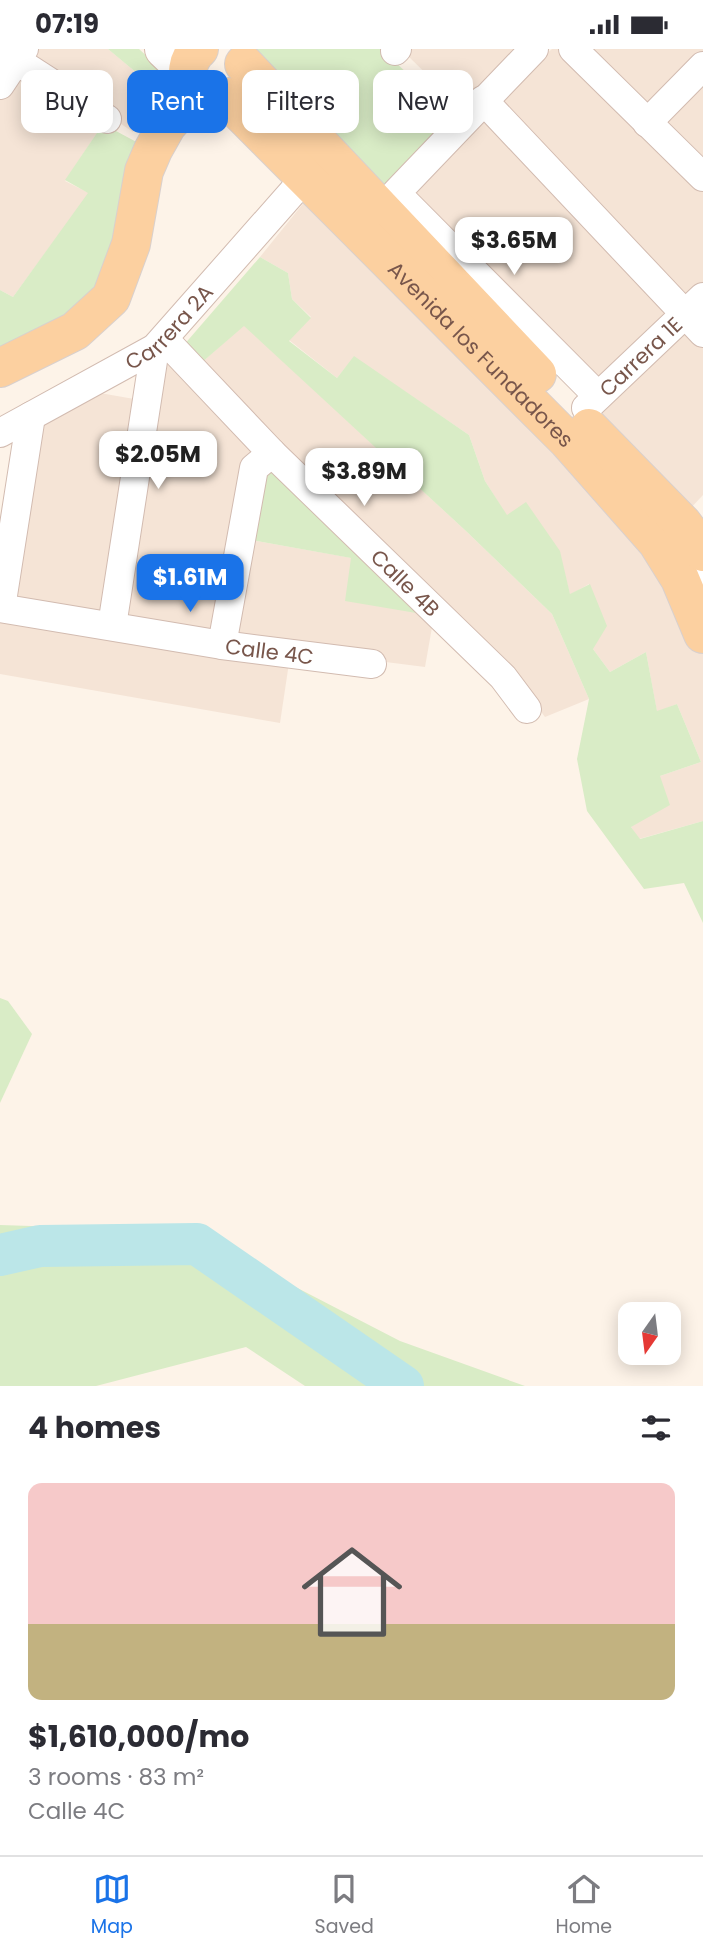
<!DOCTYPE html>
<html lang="en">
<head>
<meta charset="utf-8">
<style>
	body { margin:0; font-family:Poppins,sans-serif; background:#f7f7f7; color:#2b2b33; height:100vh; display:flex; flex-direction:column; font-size:26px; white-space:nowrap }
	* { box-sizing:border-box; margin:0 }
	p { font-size:23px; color:#7c7c81 }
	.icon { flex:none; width:38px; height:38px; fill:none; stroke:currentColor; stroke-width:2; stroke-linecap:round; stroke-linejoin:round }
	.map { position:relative; height:1337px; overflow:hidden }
	.sheet { display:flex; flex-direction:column; background:#fff; flex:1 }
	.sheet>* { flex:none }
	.top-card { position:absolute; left:21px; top:21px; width:662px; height:63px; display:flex; gap:14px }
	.needle { width:46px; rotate:194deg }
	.controls { position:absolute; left:618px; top:1253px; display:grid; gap:14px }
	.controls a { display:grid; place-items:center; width:63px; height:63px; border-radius:14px; background:#fff; box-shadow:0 4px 18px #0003; font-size:35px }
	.price { position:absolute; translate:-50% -60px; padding:0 16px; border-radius:14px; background:#fff; color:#222; font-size:23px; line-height:46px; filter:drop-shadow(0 2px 4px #0008) }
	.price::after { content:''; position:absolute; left:50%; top:42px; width:21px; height:16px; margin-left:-10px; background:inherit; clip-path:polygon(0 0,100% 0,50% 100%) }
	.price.selected { background:#1a73e8; color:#fff }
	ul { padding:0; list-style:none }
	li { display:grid; align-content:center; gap:14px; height:371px; padding:0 28px }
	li+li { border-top:2px solid #e1e1e2 }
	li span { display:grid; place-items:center; height:217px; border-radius:14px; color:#555 }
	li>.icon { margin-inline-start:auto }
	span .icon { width:126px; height:126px; fill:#fffc; stroke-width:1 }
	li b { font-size:30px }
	h2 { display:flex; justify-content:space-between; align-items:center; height:84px; padding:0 28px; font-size:30px }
	.pill { padding:0 24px; border-radius:14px; background:#fff; box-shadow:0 4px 18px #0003; font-size:24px; line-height:63px }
	.pill.selected { background:#1a73e8; color:#fff }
	.status { display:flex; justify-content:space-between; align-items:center; height:49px; padding:0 35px; background:#fff; direction:ltr }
	.status svg { height:19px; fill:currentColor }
	.dock { display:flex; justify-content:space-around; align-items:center; height:98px; border-top:2px solid #e1e1e2; background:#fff; font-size:19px; color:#7c7c81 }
	.dock a { display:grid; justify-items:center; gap:4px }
	.dock .selected { color:#1a73e8 }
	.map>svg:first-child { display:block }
</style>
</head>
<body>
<div class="status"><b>07:19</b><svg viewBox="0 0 49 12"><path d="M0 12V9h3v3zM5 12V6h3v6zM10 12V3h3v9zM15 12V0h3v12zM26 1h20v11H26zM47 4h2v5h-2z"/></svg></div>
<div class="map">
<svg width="703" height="1337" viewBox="0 0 703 1337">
	<rect width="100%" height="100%" fill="#fdf3e8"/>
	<!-- residential -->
	<g fill="#f5e4d6">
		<path d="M32,0H108L156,40L133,83L25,10Z"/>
		<path d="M407,0H523L465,63L404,3Z"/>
		<path d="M552,0H563L703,143V239L685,256L493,53Z"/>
		<path d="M583,0H703V11L648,65Z"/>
		<path d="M20,20L103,75L65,132L89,144L13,248L0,241V49Z"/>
		<path d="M703,28V118L656,73Z"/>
		<path d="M483,58L669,265L599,335L403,142Z"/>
		<path d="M310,146L654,497L703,601V772L639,790L631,778L660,727L701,713L677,655L657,663L646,603L610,623L593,600L589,535L570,546L559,502L507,467L485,432L469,386L354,308L337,329L289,291L311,268L292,250L288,224L260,208Z"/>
		<path d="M684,275L703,294V446L685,465L586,367Z"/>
		<path d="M244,276L467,483L552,565L589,650L545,668L513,625L200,315Z"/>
		<path d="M159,304L266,403L218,590L118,574Z"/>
		<path d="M94,343L140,351L105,568L9,554L38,372Z"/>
		<path d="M245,490L352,509L434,567L425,618L228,593Z"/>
		<path d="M0,564L289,614L280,674L0,625Z"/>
	</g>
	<!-- green -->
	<g fill="#d9ecc6">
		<path d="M108,0H139L164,23L156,40Z"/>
		<path d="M246,0H382L456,72L383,146Z"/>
		<path d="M103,75L142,96L107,246L0,314V241L13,248L88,144L65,131Z"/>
		<path d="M260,208L288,224L292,250L311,269L289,292L337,329L354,307L469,386L485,432L507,466L526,453L560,502L570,545L590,535L607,577L593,600L610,623L646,603L657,662L677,655L701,713L660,727L670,756L631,778L640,790L703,772V874L684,834L644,840L587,762L577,710L589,650L552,565L467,483L244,277L200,315L183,297Z"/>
		<path d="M273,409L434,567L345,552L351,509L245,490Z"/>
		<path d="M0,949L8,952L32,985L0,1054Z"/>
		<path d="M0,1176L187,1182L400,1292L525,1337H305L246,1298L96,1337H0Z"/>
	</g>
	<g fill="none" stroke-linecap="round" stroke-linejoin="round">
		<!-- river -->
		<path stroke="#bbe6e8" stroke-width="42" d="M0,1206L40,1197L197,1195L403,1337"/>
		<!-- street casing -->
		<g stroke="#d2bbb0" stroke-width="30">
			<g id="street">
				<path d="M534,0L396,144L598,347"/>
				<path d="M573,0L703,128"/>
				<path d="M0,1L107,70"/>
				<path d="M395,2L397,0"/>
				<path d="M0,36L24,0"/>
				<path d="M483,51L703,284"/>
				<path d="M647,74L703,17"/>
				<path id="s1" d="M164,290L272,404L503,628L527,660"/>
				<path id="s2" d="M586,359L703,248"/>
				<path id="s3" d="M0,384L155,299L305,129"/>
				<path d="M680,530L703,522"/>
				<path id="s4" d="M0,559L222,596L372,615"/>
				<path d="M1,559L31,367"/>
				<path d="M112,577L155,299"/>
				<path d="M222,596L254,419L272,404"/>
			</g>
		</g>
		<!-- secondary casing -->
		<g stroke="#d5bbad" stroke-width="40">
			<path id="secondary" d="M164,0L187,22"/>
		</g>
		<!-- primary casing -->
		<g stroke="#d9d0cd" stroke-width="40">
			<g id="primary">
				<path d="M199,0C173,23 198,61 229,48"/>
				<path d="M244,15L537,325"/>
				<path id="s5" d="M227,50L568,392L657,493L680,530L703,585"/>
				<path d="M0,319L75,282L111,249L131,195L144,122L153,101L167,76L177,65L206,50"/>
				<path d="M589,379L683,475L703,503"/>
			</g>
		</g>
		<!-- street -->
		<use href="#street" stroke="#fff" stroke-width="28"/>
		<!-- secondary -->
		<use href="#secondary" stroke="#fff" stroke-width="38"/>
		<!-- primary -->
		<use href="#primary" stroke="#fcd0a0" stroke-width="38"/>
	</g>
	<g text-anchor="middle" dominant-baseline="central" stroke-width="7" stroke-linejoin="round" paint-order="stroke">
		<!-- street labels -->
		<g font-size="21" fill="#78564b" stroke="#fff7ef">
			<text stroke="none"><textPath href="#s3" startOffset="201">Carrera 2A</textPath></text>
			<text stroke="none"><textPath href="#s5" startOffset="360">Avenida los Fundadores</textPath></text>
			<text stroke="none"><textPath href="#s2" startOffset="75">Carrera 1E</textPath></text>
			<text stroke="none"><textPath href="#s1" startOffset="343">Calle 4B</textPath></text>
			<text stroke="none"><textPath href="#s4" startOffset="273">Calle 4C</textPath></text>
		</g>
	</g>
</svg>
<div class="controls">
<a><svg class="needle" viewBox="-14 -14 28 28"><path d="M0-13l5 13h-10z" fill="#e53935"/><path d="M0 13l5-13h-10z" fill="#7c7c81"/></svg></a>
</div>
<b class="price" style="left:514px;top:228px">$3.65M</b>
<b class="price" style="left:158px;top:442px">$2.05M</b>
<b class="price" style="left:364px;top:459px">$3.89M</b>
<b class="price selected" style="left:190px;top:565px">$1.61M</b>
<div class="top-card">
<a class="pill">Buy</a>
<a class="pill selected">Rent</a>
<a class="pill">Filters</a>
<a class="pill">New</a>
</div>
</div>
<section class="sheet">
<h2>4 homes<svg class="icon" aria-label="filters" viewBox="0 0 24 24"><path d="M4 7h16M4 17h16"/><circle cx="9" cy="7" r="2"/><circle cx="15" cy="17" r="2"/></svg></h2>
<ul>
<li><span style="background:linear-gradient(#f6c9c9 65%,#c2b280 0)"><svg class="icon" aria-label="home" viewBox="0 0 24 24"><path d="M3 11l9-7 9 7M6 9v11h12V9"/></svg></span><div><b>$1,610,000/mo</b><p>3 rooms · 83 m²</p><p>Calle 4C</p></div></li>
</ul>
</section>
<nav class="dock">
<a class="selected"><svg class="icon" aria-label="map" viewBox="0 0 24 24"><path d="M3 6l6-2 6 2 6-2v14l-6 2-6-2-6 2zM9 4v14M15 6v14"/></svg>Map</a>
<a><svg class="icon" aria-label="saved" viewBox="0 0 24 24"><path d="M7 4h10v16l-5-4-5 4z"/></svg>Saved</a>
<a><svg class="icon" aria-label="home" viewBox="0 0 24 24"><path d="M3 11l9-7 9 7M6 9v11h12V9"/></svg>Home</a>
</nav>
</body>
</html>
